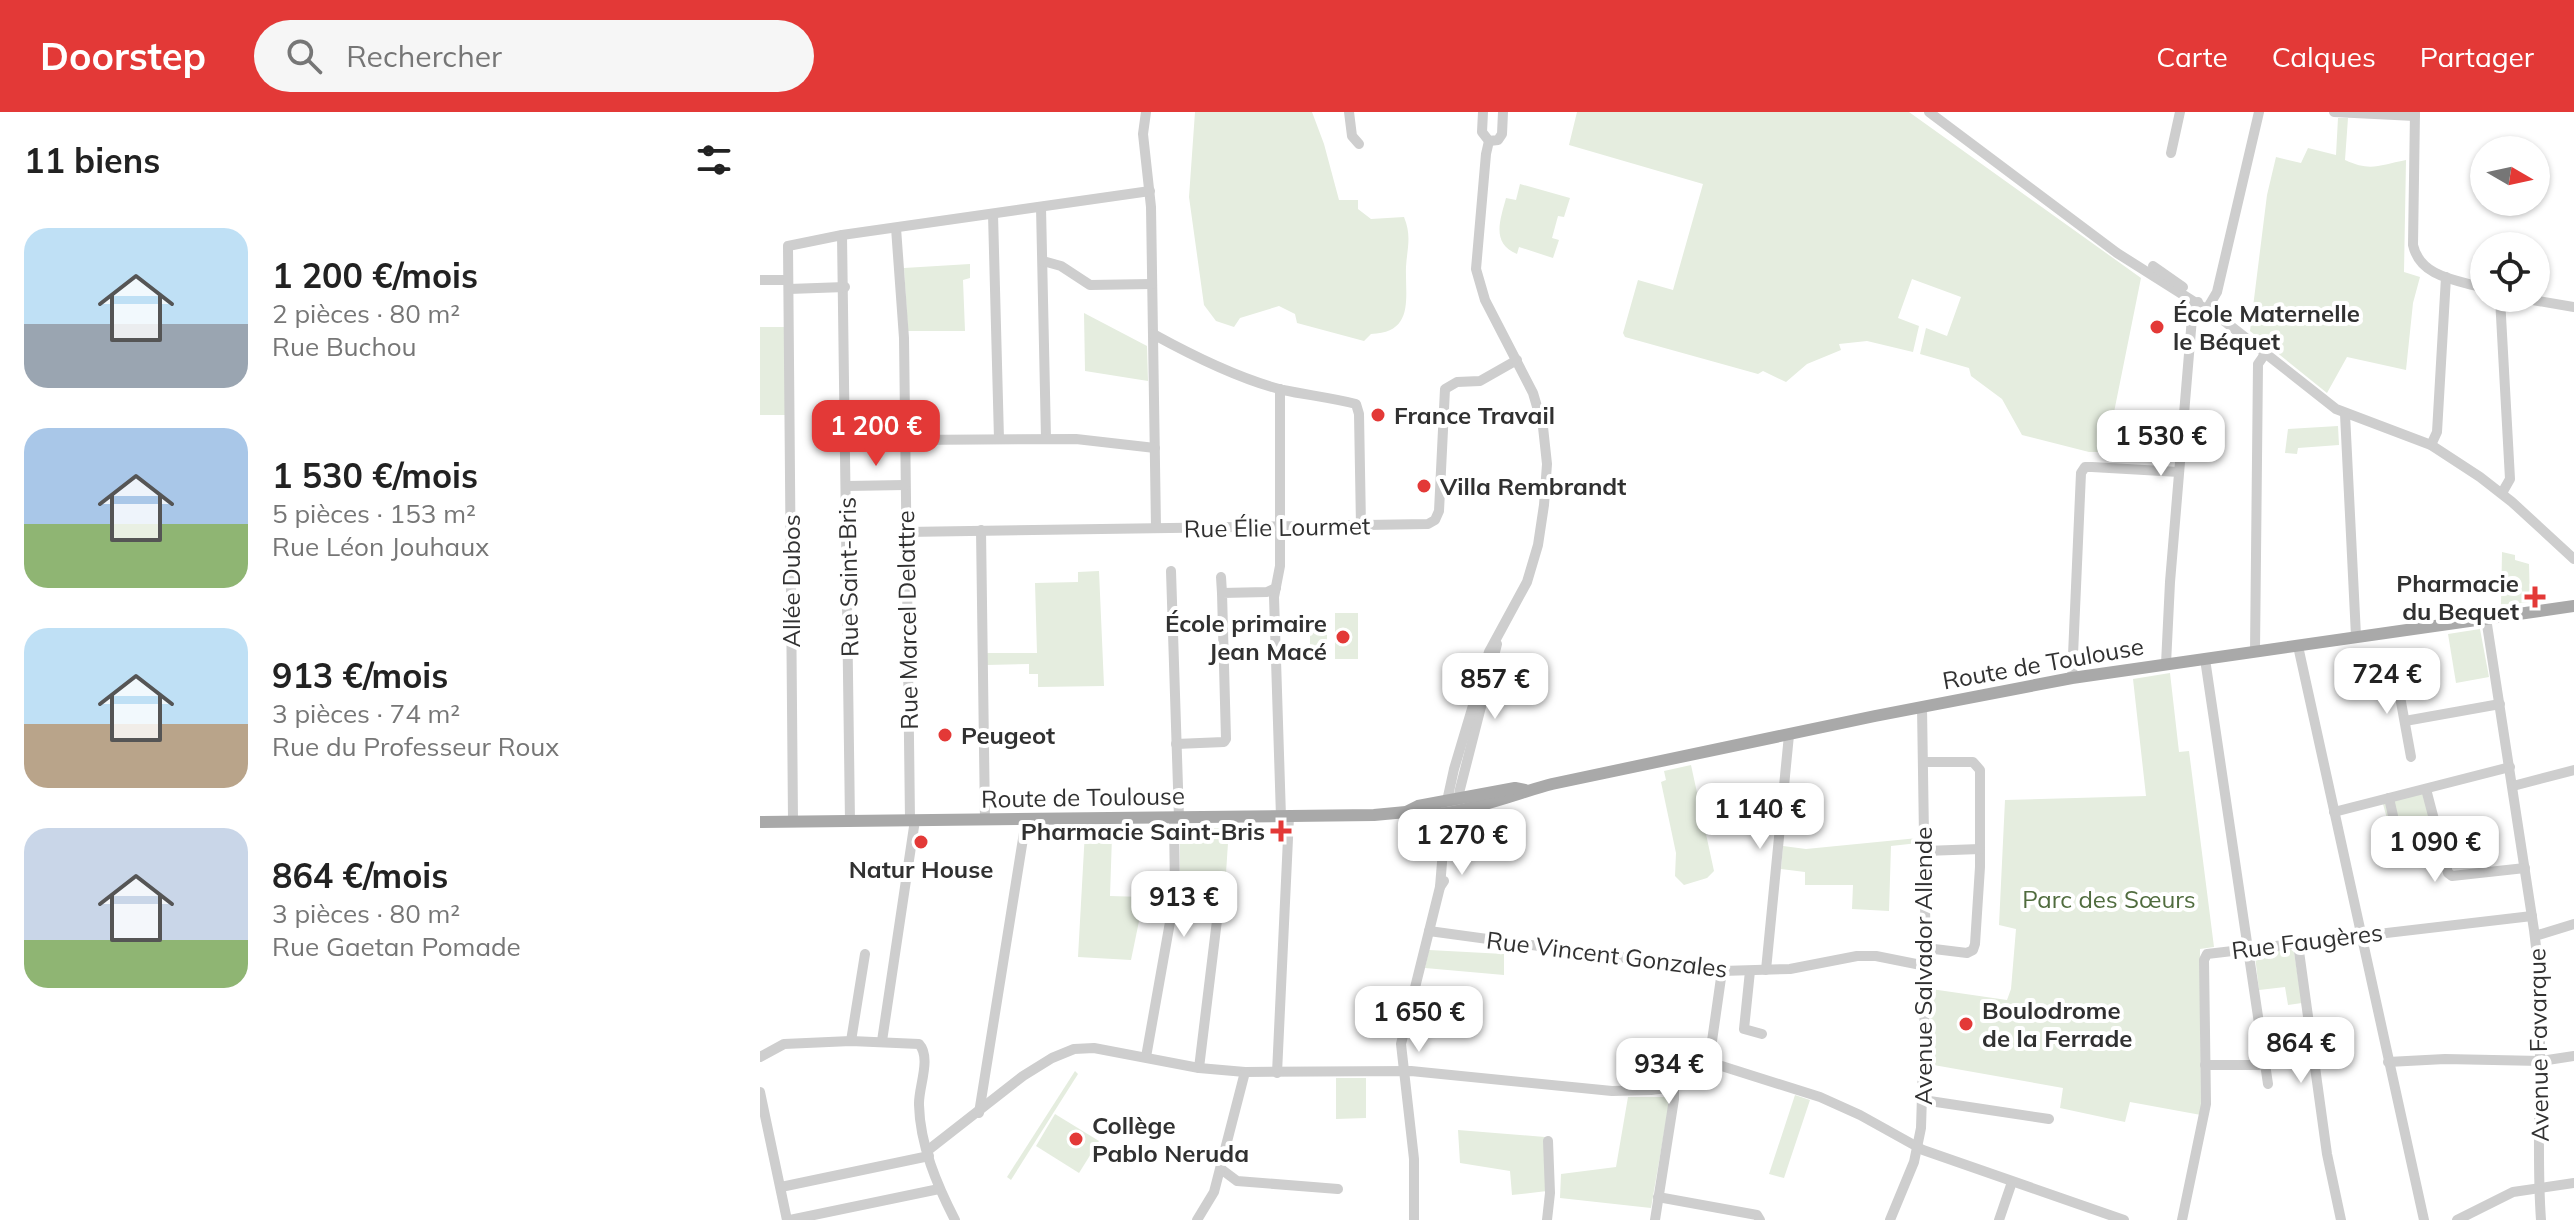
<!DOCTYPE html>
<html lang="fr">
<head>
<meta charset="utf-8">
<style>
	body { margin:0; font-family:Mulish,sans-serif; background:#f6f6f6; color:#222; height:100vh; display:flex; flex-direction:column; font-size:30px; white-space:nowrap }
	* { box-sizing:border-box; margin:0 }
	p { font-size:26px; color:#767676 }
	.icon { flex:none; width:44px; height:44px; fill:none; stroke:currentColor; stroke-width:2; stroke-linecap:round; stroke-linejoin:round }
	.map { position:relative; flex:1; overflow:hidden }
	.drawer { display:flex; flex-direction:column; background:#fff; width:760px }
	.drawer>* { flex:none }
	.needle { width:52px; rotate:99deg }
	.fabs { position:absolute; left:1710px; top:24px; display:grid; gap:16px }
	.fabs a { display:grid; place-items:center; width:80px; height:80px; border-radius:50%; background:#fff; box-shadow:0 2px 6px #0004; font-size:40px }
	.price { position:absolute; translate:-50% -68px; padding:0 18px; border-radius:16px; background:#fff; color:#222; font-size:26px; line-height:52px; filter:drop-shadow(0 2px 4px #0008) }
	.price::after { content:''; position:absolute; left:50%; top:48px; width:24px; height:18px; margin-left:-12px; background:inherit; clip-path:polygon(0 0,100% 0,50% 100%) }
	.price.current { background:#e33937; color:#fff }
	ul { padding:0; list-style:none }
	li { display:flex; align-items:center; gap:24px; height:200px; padding:0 24px }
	li span { display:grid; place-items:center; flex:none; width:224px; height:160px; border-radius:24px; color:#555 }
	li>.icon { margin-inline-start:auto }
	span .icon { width:96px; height:96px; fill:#fffc; stroke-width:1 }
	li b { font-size:34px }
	h2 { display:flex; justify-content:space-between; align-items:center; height:96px; padding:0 24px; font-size:34px }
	header { display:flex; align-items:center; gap:48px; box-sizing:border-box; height:112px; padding:0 40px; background:#e33937; color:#fff }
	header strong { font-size:38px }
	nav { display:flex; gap:44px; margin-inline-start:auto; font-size:28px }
	.search { width:560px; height:72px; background:#f6f6f6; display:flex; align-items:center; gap:20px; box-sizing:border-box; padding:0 28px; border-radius:44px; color:#767676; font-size:30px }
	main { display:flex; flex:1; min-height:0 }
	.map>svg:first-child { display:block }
</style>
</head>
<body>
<header>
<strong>Doorstep</strong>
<div class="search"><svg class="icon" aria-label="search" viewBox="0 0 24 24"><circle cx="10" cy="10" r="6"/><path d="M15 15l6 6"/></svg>Rechercher</div>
<nav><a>Carte</a><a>Calques</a><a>Partager</a></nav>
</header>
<main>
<section class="drawer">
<h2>11 biens<svg class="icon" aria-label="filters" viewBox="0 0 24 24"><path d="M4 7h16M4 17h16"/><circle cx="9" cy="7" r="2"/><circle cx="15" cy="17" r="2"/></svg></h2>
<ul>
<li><span style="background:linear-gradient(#bfe0f5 60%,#9aa5b1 0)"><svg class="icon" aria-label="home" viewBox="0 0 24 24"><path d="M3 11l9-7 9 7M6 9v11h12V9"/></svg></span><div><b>1 200 €/mois</b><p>2 pièces · 80 m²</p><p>Rue Buchou</p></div></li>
<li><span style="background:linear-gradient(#a9c7e8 60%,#8fb573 0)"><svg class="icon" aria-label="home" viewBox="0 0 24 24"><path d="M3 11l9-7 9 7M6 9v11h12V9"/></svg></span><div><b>1 530 €/mois</b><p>5 pièces · 153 m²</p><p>Rue Léon Jouhaux</p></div></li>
<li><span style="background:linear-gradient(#bfe0f5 60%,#b9a48a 0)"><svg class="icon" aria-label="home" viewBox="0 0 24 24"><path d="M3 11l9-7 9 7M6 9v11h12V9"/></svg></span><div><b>913 €/mois</b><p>3 pièces · 74 m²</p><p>Rue du Professeur Roux</p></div></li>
<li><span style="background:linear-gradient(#c9d6e8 70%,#8fb573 0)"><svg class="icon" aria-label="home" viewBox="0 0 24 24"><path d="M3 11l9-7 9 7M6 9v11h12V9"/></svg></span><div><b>864 €/mois</b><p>3 pièces · 80 m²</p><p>Rue Gaetan Pomade</p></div></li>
</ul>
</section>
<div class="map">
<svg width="1814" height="1108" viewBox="0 0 1814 1108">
	<rect width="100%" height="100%" fill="#fff"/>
	<!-- green -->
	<g fill="#e5eddf">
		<path d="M435,0H552L564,32L579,88H598V97L611,107L644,105C652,124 647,137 646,155C645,185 655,221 611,222L604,229L537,211L535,202L519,194L480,206L474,215L456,209L444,193L429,85Z"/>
		<path d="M817,0H1149L1381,166L1346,340H1329L1262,323L1242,287L1211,264L1209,256L1160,242L1166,216L1187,224L1201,185L1152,167L1138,206L1159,214L1153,240L1107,229L1079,232L1081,238L1047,252L1026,270L1003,259L998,262L865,225L863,221L878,168L913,178L943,72L809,33Z"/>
		<path d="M1578,6H1588L1585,48C1611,60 1619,53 1646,48L1644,160L1660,165L1653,191L1646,258L1587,245L1567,281L1490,219L1507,83L1516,45L1541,51L1548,36L1576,43Z"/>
		<path d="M760,72L810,86L804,105L798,104L792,126L799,128L793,146L759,135L757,142C731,131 740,109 746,86L756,88Z"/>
		<path d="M210,152V166L203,168L205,219H148L144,156Z"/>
		<path d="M324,201L387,234L388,269L325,259Z"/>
		<rect x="0" y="215" width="26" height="88"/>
		<path d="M1578,314L1579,333L1538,336L1537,342L1525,341L1528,317Z"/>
		<path d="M1742,440L1755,443V448L1769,452L1770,490L1741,493Z"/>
		<path d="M339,459L344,574L278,575V562H269V552L226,553V541H277L275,471L318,470V460Z"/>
		<rect x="575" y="501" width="23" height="46"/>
		<rect x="550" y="515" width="17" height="33"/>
		<path d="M1720,517L1729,565L1696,571L1688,522Z"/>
		<path d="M1410,561L1419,640L1429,639L1454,835L1440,837L1441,1003L1370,990L1365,1010L1300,996L1303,976L1168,952L1171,877L1247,888L1251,877L1256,817L1239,813L1245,688L1386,684L1373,567Z"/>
		<path d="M931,653L954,759L947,766L924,773L915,764L916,741L901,670L906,668L904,659Z"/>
		<path d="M1660,681L1664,682L1673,722L1634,732L1623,692Z"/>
		<path d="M420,716H469L465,776H426L420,771Z"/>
		<path d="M325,719H349L352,724L350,784L384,785L371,848L318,845Z"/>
		<path d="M1158,726V731L1131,734L1129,799L1092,797L1093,773H1045V760L1021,757L1023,734L1046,737Z"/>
		<path d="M1529,836L1534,840L1542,891L1528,893L1525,875L1499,878L1495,844L1499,839Z"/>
		<path d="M669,838L744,842V863L665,856Z"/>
		<path d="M315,959L318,962L251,1068L247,1065Z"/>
		<path d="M576,966H606V1006L576,1007Z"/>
		<path d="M1035,983L1050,988L1024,1066L1009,1062Z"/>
		<path d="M868,985H905L909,992L891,1096L800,1086L801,1062L856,1055Z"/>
		<path d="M295,1002L339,1029L319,1061L276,1034Z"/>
		<path d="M698,1018L785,1025L787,1079L752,1083L750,1059L700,1051Z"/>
	</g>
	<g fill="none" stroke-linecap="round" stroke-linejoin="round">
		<!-- minor -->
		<g stroke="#cecece" stroke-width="10">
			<path d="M386,0L383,22L391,95L396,416"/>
			<path d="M589,0L592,24L599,32"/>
			<path d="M723,0L722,20L729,29"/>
			<path d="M1169,0L1357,141L1463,208L1576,297L1671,333L1720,365L1752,390L1814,447"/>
			<path d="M1574,0L1655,4"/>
			<path d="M1655,0L1653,133C1660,165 1696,168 1724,176"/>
			<path d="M729,29L738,28L742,22L743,0"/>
			<path d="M1411,41L1420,0"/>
			<path d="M281,95L286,327"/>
			<path d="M233,102L239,327"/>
			<path d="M136,116L144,226L150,708"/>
			<path d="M82,123L90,710"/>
			<path d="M283,149L301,154L330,173L392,172"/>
			<path d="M1393,154L1423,175"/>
			<path d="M0,168H28"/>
			<path d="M29,177L85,175"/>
			<path d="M1740,186L1750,367L1742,381"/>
			<path d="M1761,186L1814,195"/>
			<path d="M1447,197L1457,180L1499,0"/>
			<path d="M393,222C433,244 479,267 523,278C547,283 572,286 596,292L599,302L601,414"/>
			<path d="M520,277V454L514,485L521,705"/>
			<path d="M1585,302L1596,524"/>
			<path d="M144,328L316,327L395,336"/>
			<path d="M1671,333L1677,320L1686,165"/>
			<path d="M87,374L145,373"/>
			<path d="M221,418L225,708"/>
			<path d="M146,420L668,412L675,408L679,399L685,277L697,270L720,269L757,248"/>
			<path d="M411,459L419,706"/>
			<path d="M461,465L462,481"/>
			<path d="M1726,506L1774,818C1787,914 1774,1011 1781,1108"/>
			<path d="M1538,534L1664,1108"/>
			<path d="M1495,540L1498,252L1505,242"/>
			<path d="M1445,547L1508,972"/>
			<path d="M1406,552L1410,470L1432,206L1438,190"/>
			<path d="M1635,557L1651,645"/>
			<path d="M1312,566L1321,361L1325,355H1332L1419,360"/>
			<path d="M1645,609L1740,592"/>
			<path d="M416,632L464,630L466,627L462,481L507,480L516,476"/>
			<path d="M1164,650H1213L1220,658V755L1215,832L1213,838L1207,841L1166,836"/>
			<path d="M1753,674L1814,658"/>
			<path d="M1666,677L1688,761L1692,764L1765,756"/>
			<path d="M1629,686L1638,726L1676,717"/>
			<path d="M1574,700L1750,655"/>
			<path d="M33,709L28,134L82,123L390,79"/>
			<path d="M690,734L700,677L737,532"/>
			<path d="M1165,739L1220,737"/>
			<path d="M680,775L687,689L694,657L729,540L767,470L778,433L784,393L787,352L783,315L773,281L725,188L716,157L726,42L729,29"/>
			<path d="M415,782C434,783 452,779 458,800L439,956"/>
			<path d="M669,819L962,859L1030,857L1097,844H1116L1166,854"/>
			<path d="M1775,824L1814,812"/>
			<path d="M1538,832L1567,1042L1581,1108"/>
			<path d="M1006,858L1029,623"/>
			<path d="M990,859L984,917L1002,922"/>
			<path d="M91,929L105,842"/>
			<path d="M122,929L155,708"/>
			<path d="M0,945L24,932L91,929L159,932C172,946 158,976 159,993C160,1033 177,1073 195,1108"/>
			<path d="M386,945L415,782L414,706"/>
			<path d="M949,950L962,859"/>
			<path d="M1628,950L1685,947L1781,949L1814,944"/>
			<path d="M1445,953H1498L1503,952L1505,949"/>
			<path d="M517,961L529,705"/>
			<path d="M0,980L27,1108"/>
			<path d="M1163,988L1289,1007"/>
			<path d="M219,1001L266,708"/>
			<path d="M167,1039L263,964L292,946L314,937L334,936L439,956L485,960L651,959L852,979L891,978L914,975L949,950L1060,985L1100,1003L1163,1038L1364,1108"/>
			<path d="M461,1057L477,1069L578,1077"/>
			<path d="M21,1075L169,1044"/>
			<path d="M898,1085L997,1103L1000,1108"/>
			<path d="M30,1108L179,1077"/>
			<path d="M437,1108L454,1080L485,960"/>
			<path d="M654,1108V1047L641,932L680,775L684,769"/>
			<path d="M787,1108L790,1081L788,1029"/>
			<path d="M895,1108L914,987V975"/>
			<path d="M1130,1108L1154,1050L1161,1016L1166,854L1162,595"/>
			<path d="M1239,1108L1252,1070"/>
			<path d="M1422,1108L1446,992L1444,848L1447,842L1772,804"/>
			<path d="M1697,1108L1753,1080L1814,1071"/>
		</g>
		<!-- major -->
		<g stroke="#a9a9a9" stroke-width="12">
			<path d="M646,700C682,712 755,681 792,672L1115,604L1312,566L1814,494"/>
			<path d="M0,710L614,703L646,700L658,694L755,676L765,678"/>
		</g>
	</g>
	<!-- markers -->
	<g fill="#e33937" stroke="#fff" stroke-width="3">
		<circle cx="1397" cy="215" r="8"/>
		<circle cx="618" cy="303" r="8"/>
		<circle cx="664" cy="374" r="8"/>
		<path d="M1771 473h8v8h8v8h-8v8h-8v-8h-8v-8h8z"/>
		<circle cx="583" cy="525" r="8"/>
		<circle cx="185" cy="623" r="8"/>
		<path d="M517 707h8v8h8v8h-8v8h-8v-8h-8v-8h8z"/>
		<circle cx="161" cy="730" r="8"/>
		<circle cx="1206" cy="912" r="8"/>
		<circle cx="316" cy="1027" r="8"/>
	</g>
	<g text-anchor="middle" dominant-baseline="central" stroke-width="8" stroke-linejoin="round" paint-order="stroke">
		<!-- poi labels -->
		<g font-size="24" font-weight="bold" fill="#313131" stroke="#fff" text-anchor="start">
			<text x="1413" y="201">École Maternelle<tspan x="1413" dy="28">le Béquet</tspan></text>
			<text x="634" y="303">France Travail</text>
			<text x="680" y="374">Villa Rembrandt</text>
			<text x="1759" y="471" text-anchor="end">Pharmacie<tspan x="1759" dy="28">du Bequet</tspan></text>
			<text x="567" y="511" text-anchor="end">École primaire<tspan x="567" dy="28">Jean Macé</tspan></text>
			<text x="201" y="623">Peugeot</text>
			<text x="505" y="719" text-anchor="end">Pharmacie Saint-Bris</text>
			<text x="161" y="757" text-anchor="middle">Natur House</text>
			<text x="1222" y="898">Boulodrome<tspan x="1222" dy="28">de la Ferrade</tspan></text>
			<text x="332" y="1013">Collège<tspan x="332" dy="28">Pablo Neruda</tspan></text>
		</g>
		<!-- street labels -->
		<g font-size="24" fill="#313131" stroke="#fff">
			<text transform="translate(517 415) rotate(-1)">Rue Élie Lourmet</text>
			<text transform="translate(88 465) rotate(-91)">Rue Saint-Bris</text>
			<text transform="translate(31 469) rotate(-90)">Allée Dubos</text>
			<text transform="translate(147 508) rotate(-91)">Rue Marcel Delattre</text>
			<text transform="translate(1283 551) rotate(-10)">Route de Toulouse</text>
			<text transform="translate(323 685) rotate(-1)">Route de Toulouse</text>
			<text transform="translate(1547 829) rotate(-7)">Rue Faugères</text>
			<text transform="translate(847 842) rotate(7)">Rue Vincent Gonzales</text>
			<text transform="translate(1163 854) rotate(-90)">Avenue Salvador Allende</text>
			<text transform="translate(1778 933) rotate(-91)">Avenue Favarque</text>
		</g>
		<!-- park labels -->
		<g font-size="24" fill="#506c3e" stroke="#fff">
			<text x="1349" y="787">Parc des Sœurs</text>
		</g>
	</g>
</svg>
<div class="fabs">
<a><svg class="needle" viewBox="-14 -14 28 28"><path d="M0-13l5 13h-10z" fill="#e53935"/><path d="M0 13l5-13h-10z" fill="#767676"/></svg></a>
<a><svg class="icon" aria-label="locate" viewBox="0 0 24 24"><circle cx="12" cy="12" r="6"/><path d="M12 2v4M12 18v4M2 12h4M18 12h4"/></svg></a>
</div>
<b class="price current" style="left:116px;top:356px">1 200 €</b>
<b class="price" style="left:1401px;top:366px">1 530 €</b>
<b class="price" style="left:1627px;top:604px">724 €</b>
<b class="price" style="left:735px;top:609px">857 €</b>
<b class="price" style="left:1000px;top:739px">1 140 €</b>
<b class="price" style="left:702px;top:765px">1 270 €</b>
<b class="price" style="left:1675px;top:772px">1 090 €</b>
<b class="price" style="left:424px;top:827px">913 €</b>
<b class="price" style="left:659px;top:942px">1 650 €</b>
<b class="price" style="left:1541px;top:973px">864 €</b>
<b class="price" style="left:909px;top:994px">934 €</b>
</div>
</main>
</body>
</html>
